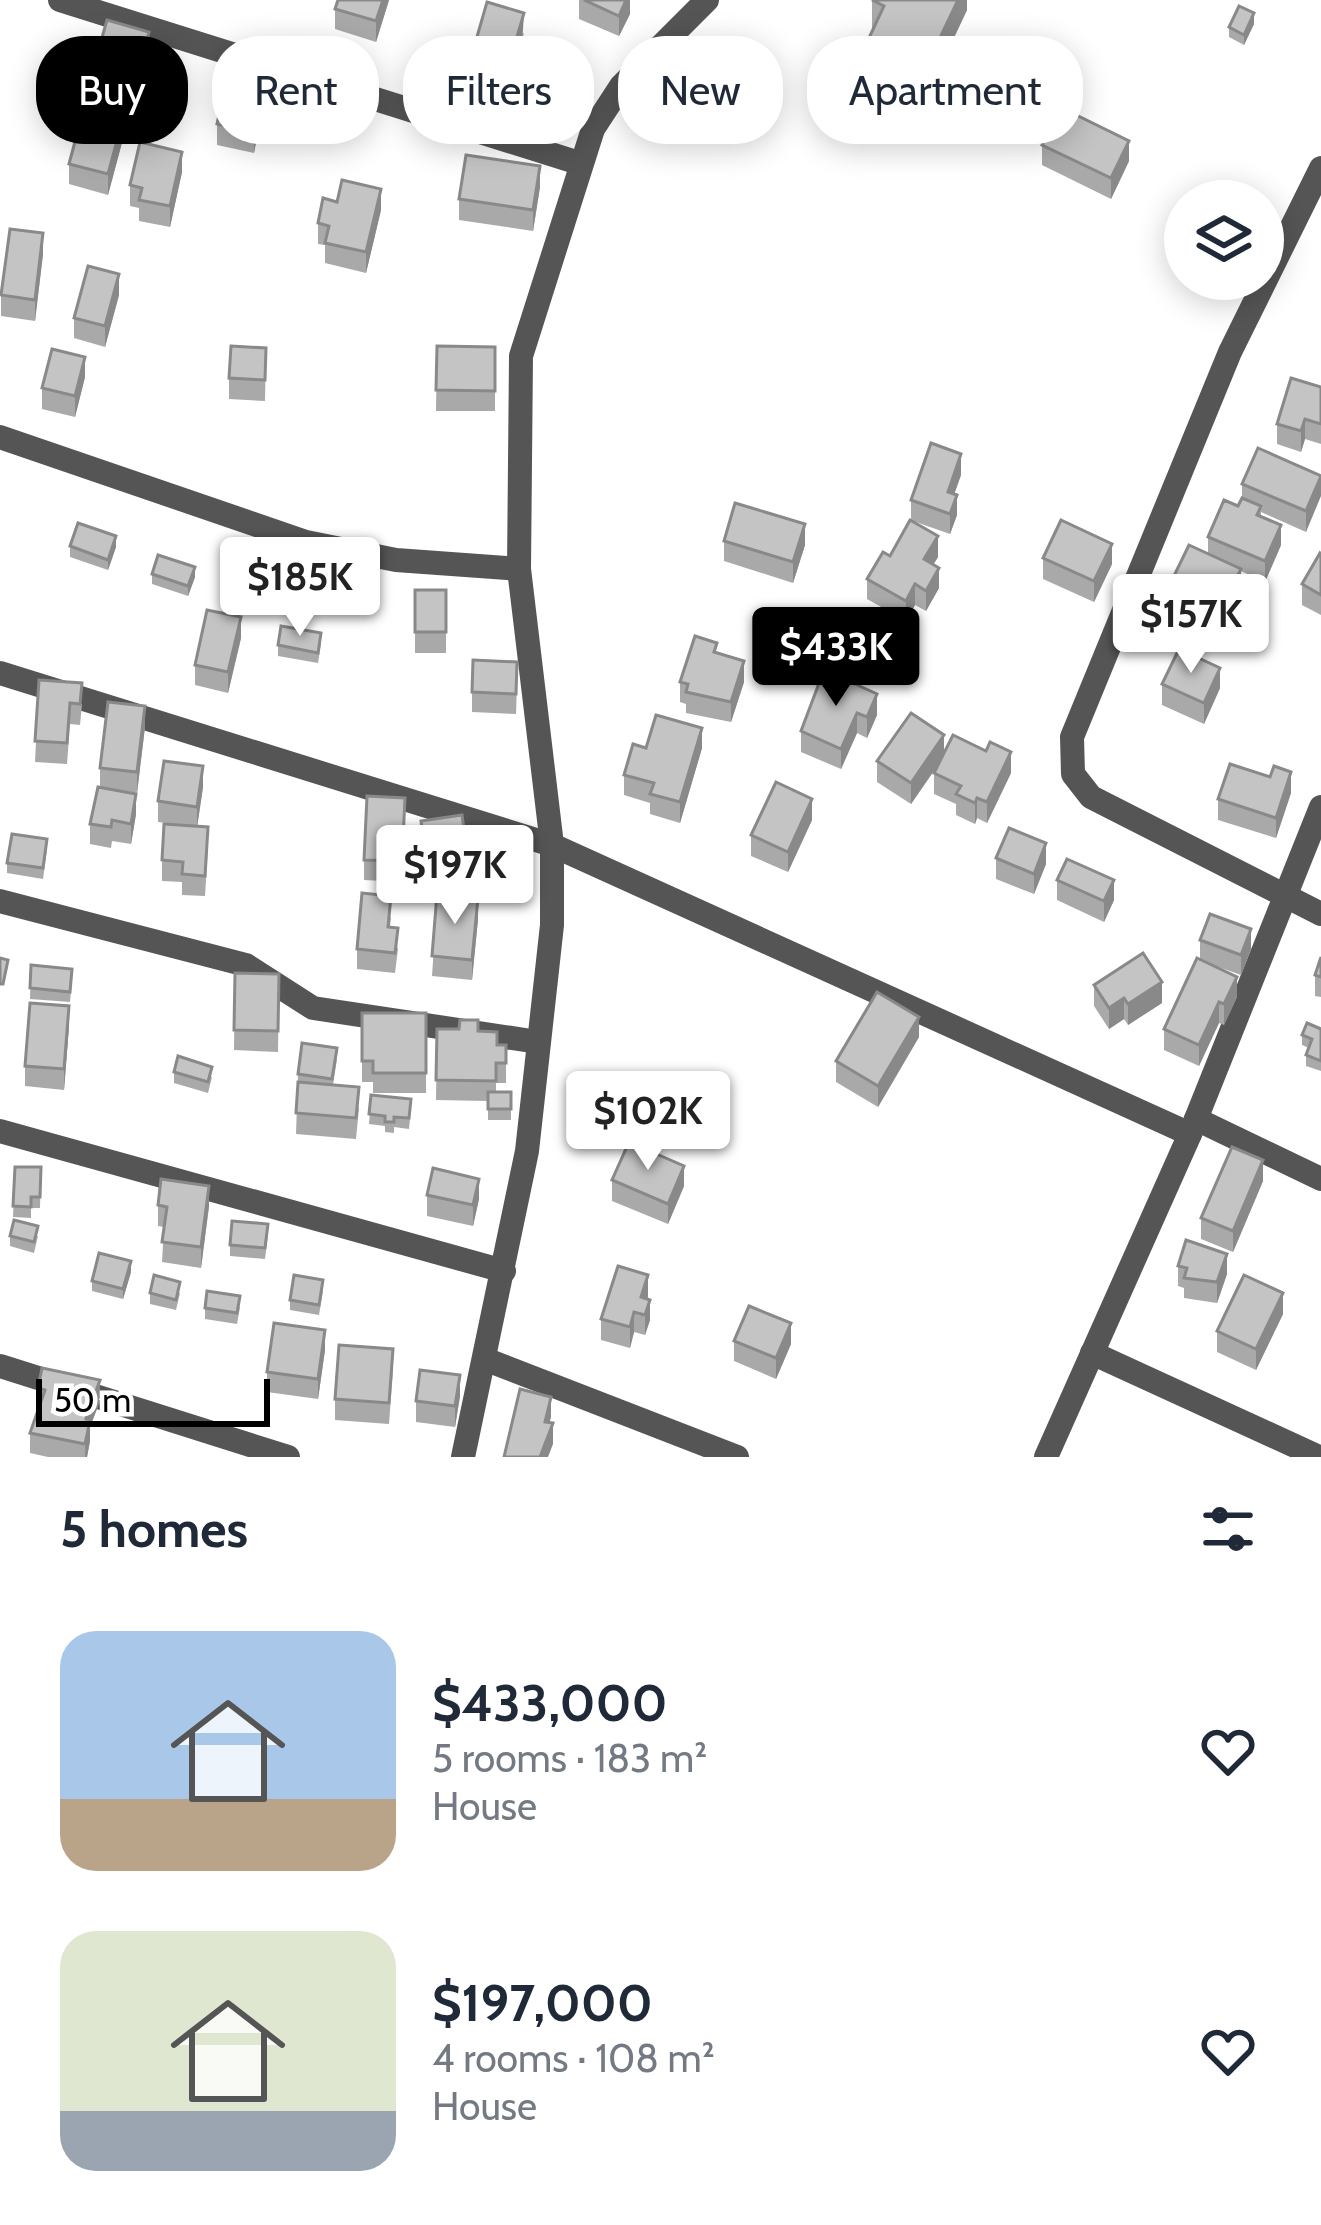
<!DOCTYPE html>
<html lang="en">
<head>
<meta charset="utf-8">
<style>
	body { margin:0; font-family:Cabin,sans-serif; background:#f6f6f7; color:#1f2937; height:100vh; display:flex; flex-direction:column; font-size:45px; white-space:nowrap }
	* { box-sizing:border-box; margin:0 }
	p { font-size:39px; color:#747a83 }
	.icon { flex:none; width:66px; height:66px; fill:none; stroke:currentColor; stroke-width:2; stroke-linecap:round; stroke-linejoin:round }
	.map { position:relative; height:1457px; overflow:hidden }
	.details { display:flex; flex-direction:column; background:#fff; flex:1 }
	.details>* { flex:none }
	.guide { position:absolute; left:36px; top:36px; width:1251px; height:108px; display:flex; gap:24px }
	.controls { position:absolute; left:1164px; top:180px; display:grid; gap:24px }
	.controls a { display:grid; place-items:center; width:120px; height:120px; border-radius:50%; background:#fff; box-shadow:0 6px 30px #0003; font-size:60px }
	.scale { position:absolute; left:36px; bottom:30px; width:234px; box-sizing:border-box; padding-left:12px; border:6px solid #000; border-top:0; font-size:33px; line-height:42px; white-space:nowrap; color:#000; -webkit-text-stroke:9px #fff; paint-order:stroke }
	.price { position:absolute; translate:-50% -102px; padding:0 27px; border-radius:12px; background:#fff; color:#222; font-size:39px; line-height:78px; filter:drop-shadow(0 3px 6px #0008) }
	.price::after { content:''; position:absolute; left:50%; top:72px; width:36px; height:27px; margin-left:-18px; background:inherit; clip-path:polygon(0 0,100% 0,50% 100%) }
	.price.selected { background:#000; color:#fff }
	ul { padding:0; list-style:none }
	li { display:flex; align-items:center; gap:36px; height:300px; padding:0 60px }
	li span { display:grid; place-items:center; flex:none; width:336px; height:240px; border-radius:36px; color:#555 }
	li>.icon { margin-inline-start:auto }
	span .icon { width:144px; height:144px; fill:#fffc; stroke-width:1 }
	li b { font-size:51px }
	h2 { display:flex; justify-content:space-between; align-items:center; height:144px; padding:0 60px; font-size:51px }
	.chip { padding:0 42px; border-radius:48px; background:#fff; box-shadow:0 6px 30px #0003; font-size:42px; line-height:108px }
	.chip.selected { background:#000; color:#fff }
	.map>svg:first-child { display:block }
</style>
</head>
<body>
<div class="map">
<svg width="1321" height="1457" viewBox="0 0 1321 1457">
	<rect width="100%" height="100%" fill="#fff"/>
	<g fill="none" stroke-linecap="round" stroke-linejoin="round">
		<!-- street -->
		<g stroke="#555" stroke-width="24">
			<path d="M60,0L579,163"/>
			<path d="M1321,168L1230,352L1072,737L1073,774L1091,797L1321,914"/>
			<path d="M0,437L306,542L396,560L519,569"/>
			<path d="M0,673L552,845L1190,1134"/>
			<path d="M0,901L246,965L313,1008L538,1042"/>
			<path d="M1196,1119L1321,1179"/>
			<path d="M0,1131L504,1271"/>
			<path d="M1092,1353L1319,1457"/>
			<path d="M487,1360L737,1457"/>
			<path d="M0,1366L288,1457"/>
			<path d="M463,1457L527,1151L552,925V845L519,569L521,356L593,129L621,86L707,0"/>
			<path d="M1046,1457L1190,1134L1321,807"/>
		</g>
	</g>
	<!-- wall -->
	<g fill="#a9a9a9">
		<path d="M389,0L376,42L335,29V9Z"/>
		<path d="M579,0H630V14L619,36L579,19Z"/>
		<path d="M872,0H967V10L926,97L868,70V40L872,31Z"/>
		<path d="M1254,24L1244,45L1229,37V27Z"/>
		<path d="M524,33L521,42V62L515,86L506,84L503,92L470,82V61Z"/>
		<path d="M101,41L149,52L131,120L124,118V135L108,195L69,184V164L95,107V90L103,62L101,61Z"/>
		<path d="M289,88L277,141L257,137L254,153L217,145V124Z"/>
		<path d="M1042,145L1129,161L1111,199L1042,165Z"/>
		<path d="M182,172L170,227L139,221V208L130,206V185Z"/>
		<path d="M540,187L533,231L459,220V199Z"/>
		<path d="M381,210L366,273L325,263V245L318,244V223Z"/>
		<path d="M43,254L35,321L1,316V295Z"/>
		<path d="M119,295L105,347L74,338V318Z"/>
		<path d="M437,346L495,347V411H436Z"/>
		<path d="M266,348L265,401L229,399V378Z"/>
		<path d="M85,377L75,417L42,409V388Z"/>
		<path d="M1321,387V444L1305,439L1301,452L1277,444V424Z"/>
		<path d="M961,475L954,494L957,515L950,534L913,521L938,557L933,564L939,588L926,611L915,605L906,621L867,599V579L890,556L911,520V500Z"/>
		<path d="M1321,476L1306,532L1261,512V516L1281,545L1265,582L1241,571V589L1223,627L1206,619L1201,629L1184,621V609L1171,602V582L1208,554V537L1238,506L1242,498V484Z"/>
		<path d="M724,541L805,545L793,583L724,561Z"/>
		<path d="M70,546L116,547L108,570L70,557Z"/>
		<path d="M1321,554V626V615L1302,605V584Z"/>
		<path d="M1043,558L1112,564L1094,602L1043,579Z"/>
		<path d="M152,574L195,577L188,596L152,584Z"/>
		<rect x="415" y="590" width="31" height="63"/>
		<path d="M241,638L228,693L195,685V665Z"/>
		<path d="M321,644L318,663L278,656V645Z"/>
		<path d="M717,653L744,682L731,722L686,713V704L680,702V682Z"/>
		<path d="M824,670L877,715L867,738L857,733L841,769L801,752V731Z"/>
		<path d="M39,680L82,704L80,725L70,724L67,764L35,762Z"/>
		<path d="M517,683L516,714L472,712V692Z"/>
		<path d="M1162,684L1220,688L1204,724L1162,705Z"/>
		<path d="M145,727L137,793L118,790L136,814L131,844L112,841L111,848L90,844V824L100,787V768Z"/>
		<path d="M646,748H702L680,823L650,814V803L624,795V775Z"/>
		<path d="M944,753L1011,773L987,823L977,818L975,824L956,815V804L934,794V773L940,762L911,804L877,782V761Z"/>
		<path d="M1270,777L1291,793L1276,838L1218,820V799Z"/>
		<path d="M203,787L197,826L208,847L205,896L182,895V882L162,881V860L175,824L158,822V801Z"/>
		<path d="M405,818L402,882L364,880V860Z"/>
		<path d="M812,820L788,872L751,856V835Z"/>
		<path d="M421,821L466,843V863L460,864L462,897L478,919L472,980L432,976L437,902L429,903L421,842Z"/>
		<path d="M47,849L43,879L7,873V863Z"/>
		<path d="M996,858L1046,864L1034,894L996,879Z"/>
		<path d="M1057,880L1114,900L1104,922L1057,900Z"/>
		<path d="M391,917L390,927L398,949L395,973L357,969V949Z"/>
		<path d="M1200,940L1251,949L1241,975L1210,964L1237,997L1224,1025L1219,1023L1199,1066L1164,1050V1029L1200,959Z"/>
		<path d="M1321,957V997L1315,996V975Z"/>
		<path d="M31,965L72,979L70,1002L30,999Z"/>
		<path d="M235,973L279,974L278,1052L234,1050Z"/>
		<path d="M1094,985L1162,1003L1128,1025L1124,1019L1109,1029L1094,1006Z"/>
		<path d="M362,1013H426V1093H373V1082H362Z"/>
		<path d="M69,1026L64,1090L25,1086V1066Z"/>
		<path d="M437,1029L478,1031L497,1045H506V1083H496V1092H511V1120H488V1101L436,1100Z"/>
		<path d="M1321,1029V1071L1306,1066V1055L1309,1048L1302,1045V1035Z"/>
		<path d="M919,1037L878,1107L836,1082V1061Z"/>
		<path d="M337,1059L333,1085L359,1108L356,1139L296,1134L298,1074Z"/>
		<path d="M174,1072L212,1077L208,1093L174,1083Z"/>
		<path d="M371,1095L411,1109L409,1129L394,1127V1133L385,1132V1126L369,1124Z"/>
		<path d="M15,1167H41L40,1208H31V1218L13,1217Z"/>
		<path d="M612,1180L684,1186L668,1224L612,1201Z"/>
		<path d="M1263,1181L1233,1252L1201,1239V1218Z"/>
		<path d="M427,1195L479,1199L473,1226L427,1216Z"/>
		<path d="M158,1205L209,1206L201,1268L162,1262L164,1227L158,1226Z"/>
		<path d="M268,1234L265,1259L230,1256V1245Z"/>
		<path d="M10,1236H38L34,1253L10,1246Z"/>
		<path d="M1178,1266L1227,1274L1217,1303L1184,1298V1288L1178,1286Z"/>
		<path d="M131,1272L123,1299L92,1291V1281Z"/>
		<path d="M323,1291L319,1315L290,1310V1300Z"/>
		<path d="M150,1293H180L176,1310L150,1304Z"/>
		<path d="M648,1296L650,1320L645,1335L634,1332L630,1348L601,1340V1319Z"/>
		<path d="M240,1307L237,1324L205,1319V1308Z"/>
		<path d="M1283,1314L1256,1370L1217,1352V1331Z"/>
		<path d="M734,1341L791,1344L776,1379L734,1361Z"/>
		<path d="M325,1350L318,1399L267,1392V1372Z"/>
		<path d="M393,1370L389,1424L335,1420V1399Z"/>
		<path d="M38,1388L100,1401L90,1427V1441L87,1457H48L30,1453V1433L38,1409Z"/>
		<path d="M460,1396L455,1427L416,1422V1401Z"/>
	</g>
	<!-- shaded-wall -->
	<g fill="#898989">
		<path d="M383,0H389L376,42V21Z"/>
		<path d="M626,0H630V14L619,36V16Z"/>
		<path d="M958,0H967V10L926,97V67Z"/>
		<path d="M524,13L521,62L515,86L516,40Z"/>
		<path d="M1254,13V24L1244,45V35Z"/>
		<path d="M149,32V52L131,120V99Z"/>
		<path d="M506,64V84L503,92V71Z"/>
		<path d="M289,67V88L277,141V121Z"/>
		<path d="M124,115V135L108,195V174Z"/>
		<path d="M257,117V137L254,153V133Z"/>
		<path d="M1129,141V161L1111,199V178Z"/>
		<path d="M182,152V172L170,227V206Z"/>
		<path d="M540,166V187L533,231V210Z"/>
		<path d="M381,189V210L366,273V252Z"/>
		<path d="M43,233V254L35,321V300Z"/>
		<path d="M119,274V295L105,347V326Z"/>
		<path d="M85,357V377L75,417V396Z"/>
		<path d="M1305,419V439L1301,452V431Z"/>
		<path d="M961,454V475L948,512V492Z"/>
		<path d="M1321,476V496L1306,532V511Z"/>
		<path d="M957,495V515L950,534V514Z"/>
		<path d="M805,524V545L793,583V562Z"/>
		<path d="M1281,525V545L1265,582V561Z"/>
		<path d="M116,536V547L108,570V560Z"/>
		<path d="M938,536V557L924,580V559Z"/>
		<path d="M1112,544V564L1094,602V581Z"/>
		<path d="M195,567V577L188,596V586Z"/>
		<path d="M939,568V588L926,611V591Z"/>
		<path d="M1241,569V589L1223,627V606Z"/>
		<path d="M915,584V605L906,621V601Z"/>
		<path d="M1206,598V619L1201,629V608Z"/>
		<path d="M241,617V638L228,693V672Z"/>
		<path d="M744,661V682L731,722V702Z"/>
		<path d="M1220,668V688L1204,724V703Z"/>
		<path d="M877,694V715L867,738V717Z"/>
		<path d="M145,706V727L137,793V772Z"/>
		<path d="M857,713V733L841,769V749Z"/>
		<path d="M702,728V748L680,823V802Z"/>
		<path d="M944,735V756L911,804V783Z"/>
		<path d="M1011,752V773L987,823V802Z"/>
		<path d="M203,766V787L197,828V807Z"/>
		<path d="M1291,772V793L1276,838V818Z"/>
		<path d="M136,794V814L131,844V824Z"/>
		<path d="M977,798V818L975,824V803Z"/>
		<path d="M812,799V820L788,872V852Z"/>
		<path d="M1046,843V864L1034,894V874Z"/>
		<path d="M1114,880V900L1104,922V901Z"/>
		<path d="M478,898V919L472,980V960Z"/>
		<path d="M1251,929V949L1241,975V955Z"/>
		<path d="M1237,977V997L1224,1025V1004Z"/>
		<path d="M1162,982V1003L1128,1025V1004Z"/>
		<path d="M1124,998V1019L1109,1029V1008Z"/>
		<path d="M1219,1002V1023L1199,1066V1045Z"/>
		<path d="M69,1006V1026L64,1090V1069Z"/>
		<path d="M919,1017V1037L878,1107V1086Z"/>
		<path d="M1263,1160V1181L1233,1252V1231Z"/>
		<path d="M684,1166V1186L668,1224V1204Z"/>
		<path d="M479,1179V1199L473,1226V1205Z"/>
		<path d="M209,1186V1206L201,1268V1247Z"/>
		<path d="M1227,1254V1274L1217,1303V1282Z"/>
		<path d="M131,1261V1272L123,1299V1289Z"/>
		<path d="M648,1275V1296L641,1318V1297Z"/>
		<path d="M1283,1293V1314L1256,1370V1349Z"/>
		<path d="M650,1300V1320L645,1335V1315Z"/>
		<path d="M634,1312V1332L630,1348V1327Z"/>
		<path d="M791,1323V1344L776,1379V1358Z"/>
		<path d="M325,1330V1350L318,1399V1379Z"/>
		<path d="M460,1375V1396L455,1427V1406Z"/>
		<path d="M100,1380V1401L90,1427V1441L87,1457H85L86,1419Z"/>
		<path d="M551,1397V1417L545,1442V1422Z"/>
		<path d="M553,1423V1444L548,1457H540Z"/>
	</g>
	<!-- building -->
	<g fill="#c4c4c4" stroke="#898989" stroke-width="3">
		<path d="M338,0H383L376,21L335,9Z"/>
		<path d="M584,0H626L619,16Z"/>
		<path d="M958,0L926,67L868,40L884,6L872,0Z"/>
		<path d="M487,2L524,13L516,40L521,42L515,66L506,64L503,71L470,61Z"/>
		<path d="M1239,6L1254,13L1244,35L1229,27Z"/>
		<path d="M107,20L149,32L131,99L95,90L109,43L101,41Z"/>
		<path d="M232,55L289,67L277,121L257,117L254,133L217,124Z"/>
		<path d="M85,104L124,115L108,174L69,164Z"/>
		<path d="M1060,107L1129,141L1111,178L1042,145Z"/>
		<path d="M140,142L182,152L170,206L139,200L142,188L130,185Z"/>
		<path d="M466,155L540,166L533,210L459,199Z"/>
		<path d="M342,180L381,189L366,252L325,243L329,226L318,223L323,198L337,202Z"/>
		<path d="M10,229L43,233L35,300L1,295Z"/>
		<path d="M88,266L119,274L105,326L74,318Z"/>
		<path d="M231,346L266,348L265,380L229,378Z"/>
		<path d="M437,346L495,347V391L436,390Z"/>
		<path d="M52,349L85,357L75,396L42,388Z"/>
		<path d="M1291,378L1321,387V424L1305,419L1301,431L1277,424Z"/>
		<path d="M931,443L961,454L948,492L957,495L950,514L911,500Z"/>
		<path d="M1258,448L1321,476L1306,511L1242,484Z"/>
		<path d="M1242,498L1261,506L1257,515L1281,525L1265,561L1208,537L1224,500L1238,506Z"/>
		<path d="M735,503L805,524L793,562L724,541Z"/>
		<path d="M910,520L938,536L924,559L939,568L926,591L915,584L906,601L867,579L883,552L890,556Z"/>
		<path d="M1061,520L1112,544L1094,581L1043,558Z"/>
		<path d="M78,523L116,536L108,560L70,546Z"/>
		<path d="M1189,545L1241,569L1223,606L1206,598L1201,608L1184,600L1189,590L1171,582Z"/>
		<path d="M1320,553L1321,554V595L1302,584Z"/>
		<path d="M158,555L195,567L188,586L152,574Z"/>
		<rect x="415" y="590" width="31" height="42"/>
		<path d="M207,610L241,617L228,672L195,665Z"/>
		<path d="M281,626L321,633L318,653L278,645Z"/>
		<path d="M695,636L717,643L714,652L744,661L731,702L686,692L688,684L680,682Z"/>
		<path d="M1179,649L1220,668L1204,703L1162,684Z"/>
		<path d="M473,660L517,662L516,694L472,692Z"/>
		<path d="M824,670L877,694L867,717L857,713L841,749L801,731Z"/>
		<path d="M39,680L82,683L80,704L70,703L67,743L35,741Z"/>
		<path d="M108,702L145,706L137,772L100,768Z"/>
		<path d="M911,713L944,735L911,783L877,761Z"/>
		<path d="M656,715L702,728L680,802L650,794L654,783L624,775L633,744L646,748Z"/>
		<path d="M953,735L986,751L990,742L1011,752L987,802L977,798L975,803L956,794L961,786L934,773Z"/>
		<path d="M164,761L203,766L197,807L158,801Z"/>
		<path d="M1230,764L1270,777L1274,766L1291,772L1276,818L1218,799Z"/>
		<path d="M776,782L812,799L788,852L751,835Z"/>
		<path d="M98,787L136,794L131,824L112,820L111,827L90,824Z"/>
		<path d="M367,796L405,798L402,861L364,860Z"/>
		<path d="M462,815L466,843L457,844L462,878L429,882L421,821Z"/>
		<path d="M164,824L208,827L205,876L182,874L183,862L162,860Z"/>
		<path d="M1009,828L1046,843L1034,874L996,858Z"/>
		<path d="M12,834L47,839L43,868L7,863Z"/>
		<path d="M1067,859L1114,880L1104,901L1057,880Z"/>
		<path d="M362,893L391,896L388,927L398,928L395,953L357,949Z"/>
		<path d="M437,894L478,898L472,960L432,956Z"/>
		<path d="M1210,914L1251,929L1241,955L1200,940Z"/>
		<path d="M1143,953L1162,982L1128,1004L1124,998L1109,1008L1094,985Z"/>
		<path d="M1321,957V977L1315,975Z"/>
		<path d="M0,958L8,960L3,984H0Z"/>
		<path d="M1197,958L1237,977L1224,1004L1219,1002L1199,1045L1164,1029Z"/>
		<path d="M31,965L72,969L70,992L30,988Z"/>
		<path d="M235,973L279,974L278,1031L234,1030Z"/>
		<path d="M877,992L919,1017L878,1086L836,1061Z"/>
		<path d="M30,1003L69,1006L64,1069L25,1066Z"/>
		<path d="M362,1013H426V1073H373V1061H362Z"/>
		<path d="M460,1020H478V1031L497,1032V1045H506V1063H496V1081L436,1080L437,1029H459Z"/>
		<path d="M1307,1023L1321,1029V1061L1306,1055L1312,1039L1302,1035Z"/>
		<path d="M302,1043L337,1048L332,1079L298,1074Z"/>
		<path d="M178,1056L212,1067L208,1082L174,1072Z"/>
		<path d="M298,1082L359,1087L356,1118L296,1113Z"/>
		<rect x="488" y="1092" width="23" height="17"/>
		<path d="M371,1095L411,1099L409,1118L394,1117V1122H385V1116L369,1114Z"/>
		<path d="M629,1142L684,1166L668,1204L612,1180Z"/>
		<path d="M1232,1147L1263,1160L1233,1231L1201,1218Z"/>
		<path d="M15,1167H41L40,1197H31V1207L13,1206Z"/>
		<path d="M433,1168L479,1179L473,1205L427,1195Z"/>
		<path d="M161,1179L209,1186L201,1247L162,1242L167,1207L158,1205Z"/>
		<path d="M14,1220L38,1226L34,1242L10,1236Z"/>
		<path d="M232,1221L268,1224L265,1248L230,1245Z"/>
		<path d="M1186,1240L1227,1254L1217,1282L1184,1278L1187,1268L1178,1266Z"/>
		<path d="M99,1253L131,1261L123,1289L92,1281Z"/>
		<path d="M618,1266L648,1275L641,1297L650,1300L645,1315L634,1312L630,1327L601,1319Z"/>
		<path d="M154,1275L180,1282L176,1300L150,1293Z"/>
		<path d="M294,1275L323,1280L319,1305L290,1300Z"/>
		<path d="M1244,1275L1283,1293L1256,1349L1217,1331Z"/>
		<path d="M207,1291L240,1296L237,1313L205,1308Z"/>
		<path d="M749,1306L791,1323L776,1358L734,1341Z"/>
		<path d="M274,1323L325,1330L318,1379L267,1372Z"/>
		<path d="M339,1345L393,1349L389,1403L335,1399Z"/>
		<path d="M42,1368L100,1380L86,1419L90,1420L85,1444L30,1433L45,1390L38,1388Z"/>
		<path d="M420,1370L460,1375L455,1406L416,1401Z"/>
		<path d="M520,1389L551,1397L545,1422L553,1423L540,1457H504Z"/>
	</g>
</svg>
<div class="controls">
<a><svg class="icon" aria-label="layers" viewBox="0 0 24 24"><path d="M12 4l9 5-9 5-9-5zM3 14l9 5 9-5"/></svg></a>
</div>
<div class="scale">50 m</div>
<b class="price" style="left:300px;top:639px">$185K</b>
<b class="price" style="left:1191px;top:676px">$157K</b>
<b class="price selected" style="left:836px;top:709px">$433K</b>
<b class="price" style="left:455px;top:927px">$197K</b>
<b class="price" style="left:648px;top:1173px">$102K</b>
<div class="guide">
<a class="chip selected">Buy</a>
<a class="chip">Rent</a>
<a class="chip">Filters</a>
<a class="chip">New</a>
<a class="chip">Apartment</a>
</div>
</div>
<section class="details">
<h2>5 homes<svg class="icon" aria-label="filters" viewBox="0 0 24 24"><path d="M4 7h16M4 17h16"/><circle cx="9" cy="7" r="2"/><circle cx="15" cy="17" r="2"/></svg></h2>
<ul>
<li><span style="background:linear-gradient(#a9c7e8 70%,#b9a48a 0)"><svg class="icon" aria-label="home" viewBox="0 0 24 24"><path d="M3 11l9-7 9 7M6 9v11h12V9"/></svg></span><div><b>$433,000</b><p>5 rooms · 183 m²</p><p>House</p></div><svg class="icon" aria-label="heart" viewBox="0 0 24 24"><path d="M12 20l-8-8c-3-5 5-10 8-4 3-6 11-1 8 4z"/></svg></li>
<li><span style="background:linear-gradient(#dfe7d0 75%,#9aa5b1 0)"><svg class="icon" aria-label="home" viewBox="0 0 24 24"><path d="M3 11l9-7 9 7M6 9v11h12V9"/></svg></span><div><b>$197,000</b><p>4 rooms · 108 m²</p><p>House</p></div><svg class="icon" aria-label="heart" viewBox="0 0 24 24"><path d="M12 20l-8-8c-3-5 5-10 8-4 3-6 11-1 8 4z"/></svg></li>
</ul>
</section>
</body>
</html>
